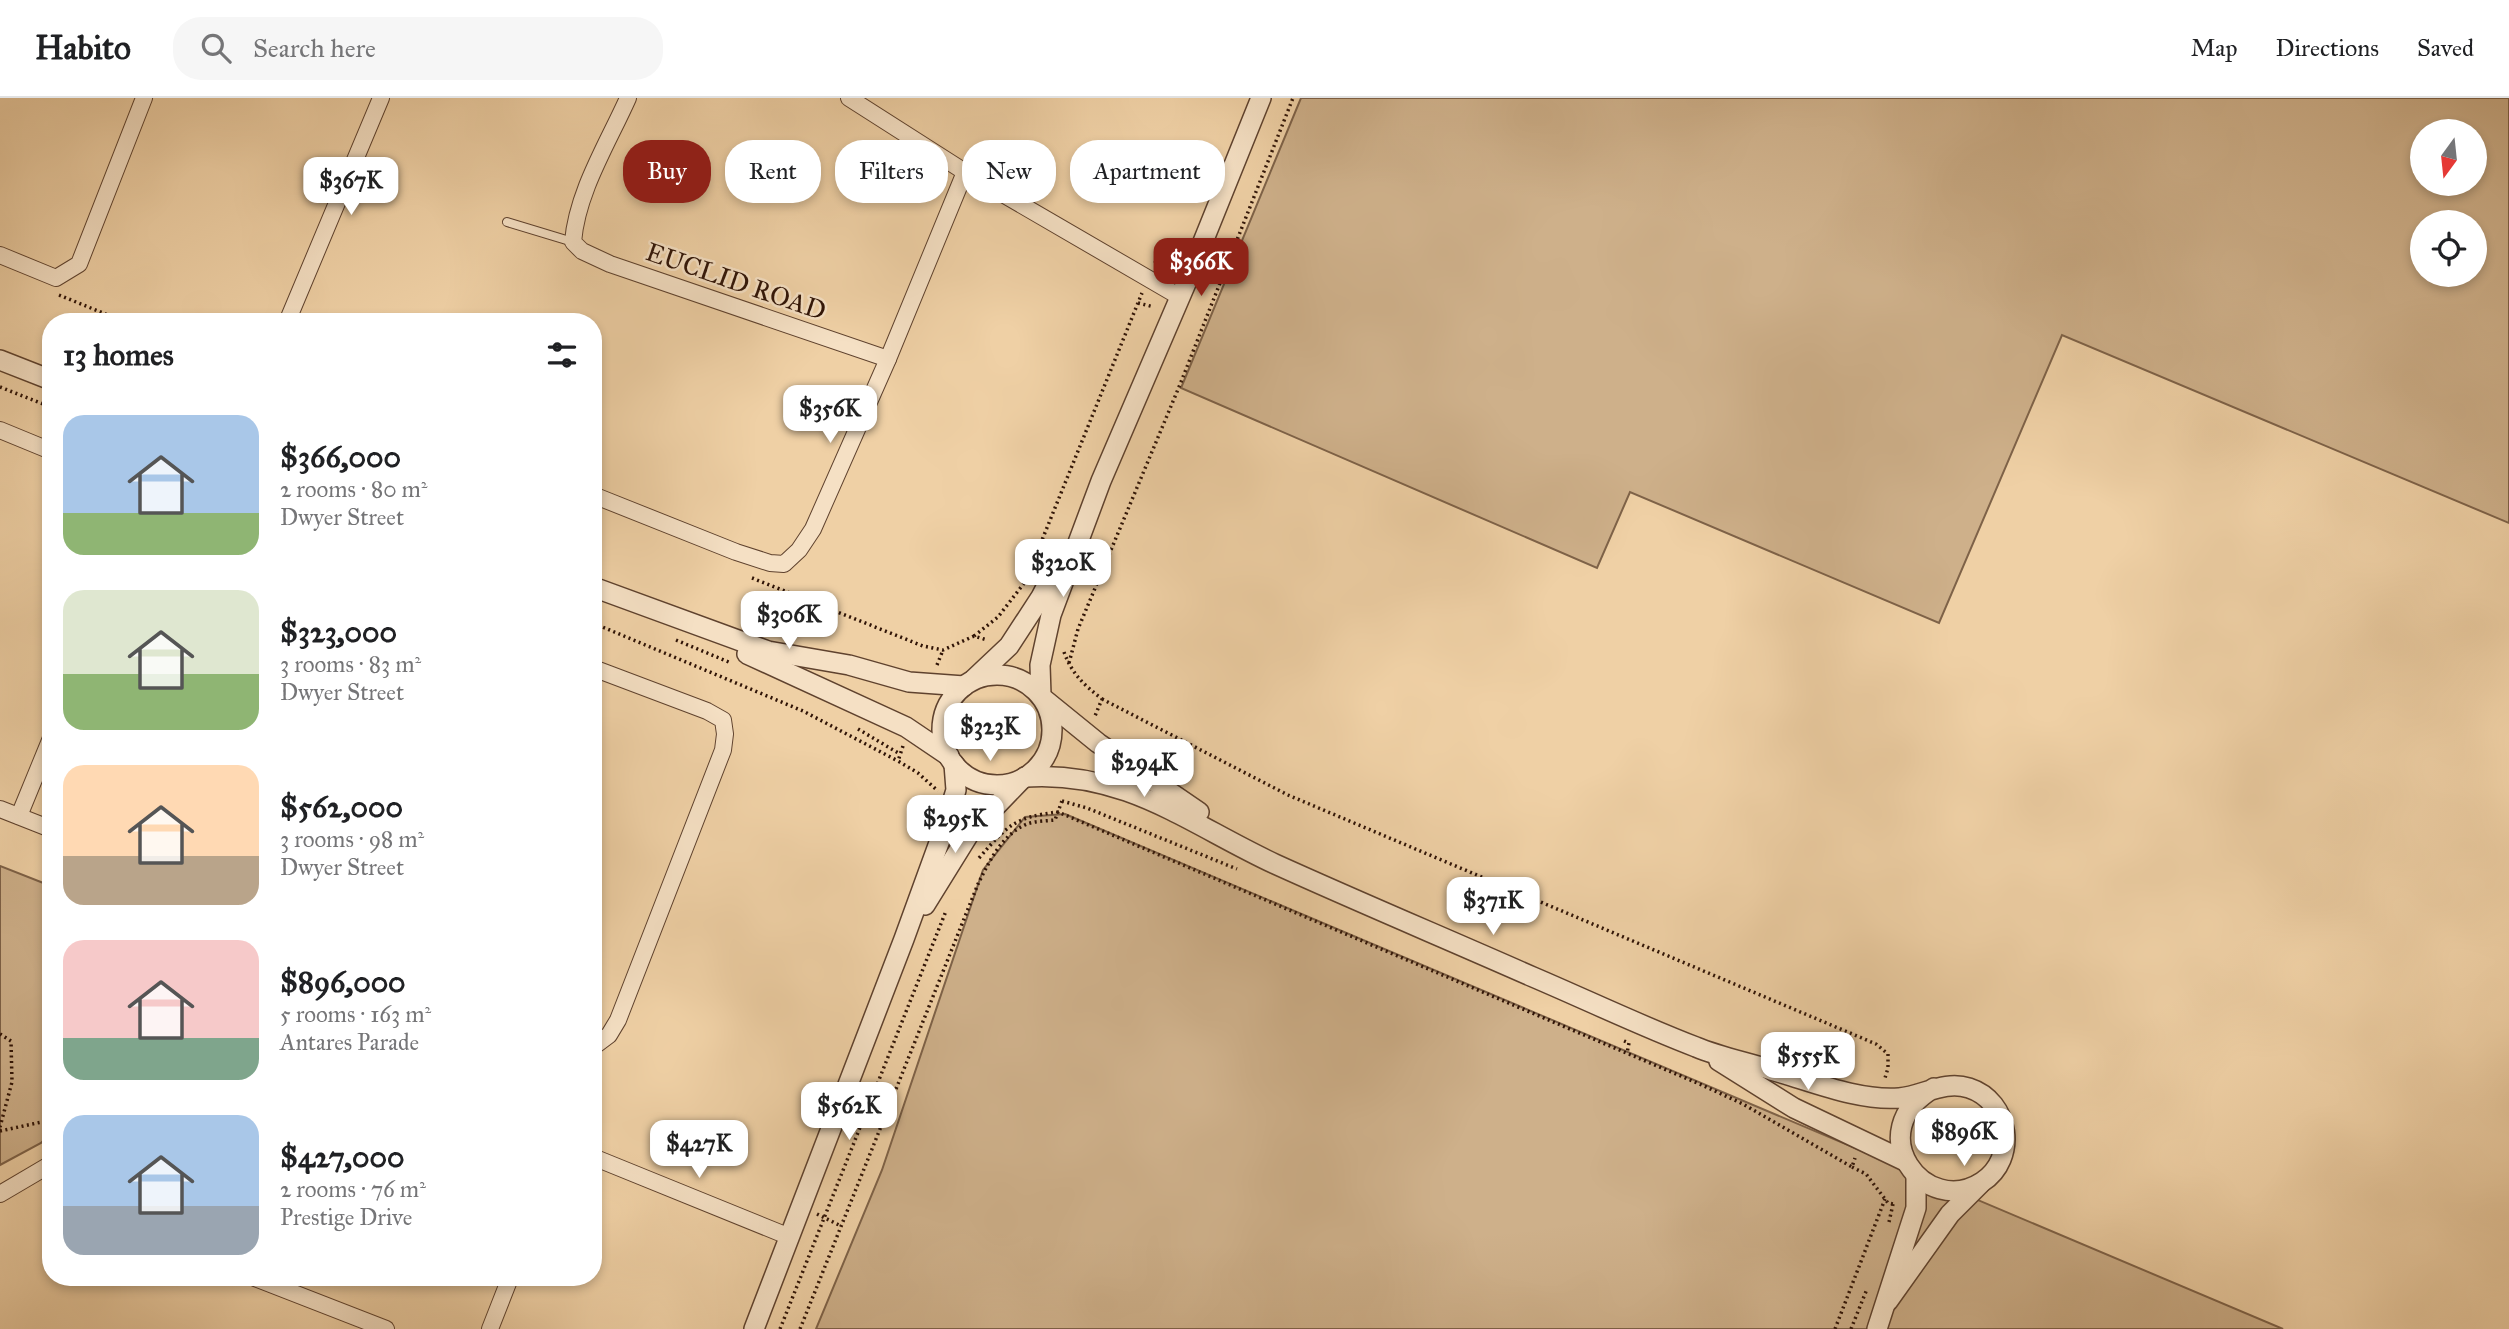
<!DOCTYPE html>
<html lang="en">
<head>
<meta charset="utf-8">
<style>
	body { margin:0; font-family:"IM FELL Great Primer",serif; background:#f6f6f6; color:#202124; height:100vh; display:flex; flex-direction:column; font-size:26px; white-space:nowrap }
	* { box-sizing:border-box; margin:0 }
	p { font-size:23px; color:#757577 }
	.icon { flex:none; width:38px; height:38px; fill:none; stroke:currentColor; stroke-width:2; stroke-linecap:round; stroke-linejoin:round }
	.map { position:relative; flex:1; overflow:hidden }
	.details { position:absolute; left:42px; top:215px; width:560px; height:973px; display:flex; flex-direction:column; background:#fff; border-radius:28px; box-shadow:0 4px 10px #0003 }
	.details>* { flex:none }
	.top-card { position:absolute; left:623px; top:42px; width:665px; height:63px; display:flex; gap:14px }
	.needle { width:46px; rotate:195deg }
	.buttons { position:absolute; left:2410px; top:21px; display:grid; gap:14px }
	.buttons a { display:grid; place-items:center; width:77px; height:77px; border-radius:50%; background:#fff; box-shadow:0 4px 10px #0003; font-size:35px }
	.price { position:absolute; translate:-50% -60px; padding:0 16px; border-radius:14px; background:#fff; color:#222; font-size:23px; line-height:46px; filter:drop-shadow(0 2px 4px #0008) }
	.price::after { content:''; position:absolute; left:50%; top:42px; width:21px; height:16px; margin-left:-10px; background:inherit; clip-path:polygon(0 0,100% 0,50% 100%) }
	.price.active { background:#8f2418; color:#fff }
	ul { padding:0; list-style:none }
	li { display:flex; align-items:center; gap:21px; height:175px; padding:0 21px }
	li span { display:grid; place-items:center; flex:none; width:196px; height:140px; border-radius:21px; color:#555 }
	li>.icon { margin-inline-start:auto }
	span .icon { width:84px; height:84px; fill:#fffc; stroke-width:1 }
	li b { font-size:30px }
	h2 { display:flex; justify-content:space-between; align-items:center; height:84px; padding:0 21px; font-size:30px }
	.tag { padding:0 24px; border-radius:28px; background:#fff; box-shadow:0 4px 10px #0003; font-size:24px; line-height:63px }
	.tag.active { background:#8f2418; color:#fff }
	header { display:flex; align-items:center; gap:42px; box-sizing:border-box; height:98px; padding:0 35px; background:#fff; border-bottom:2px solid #e0e0e0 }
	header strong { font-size:33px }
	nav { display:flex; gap:38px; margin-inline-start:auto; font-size:24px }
	.search { width:490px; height:63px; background:#f6f6f6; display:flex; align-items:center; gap:18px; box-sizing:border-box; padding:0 24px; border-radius:28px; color:#757577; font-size:26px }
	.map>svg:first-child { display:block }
</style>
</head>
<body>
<header>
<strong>Habito</strong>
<div class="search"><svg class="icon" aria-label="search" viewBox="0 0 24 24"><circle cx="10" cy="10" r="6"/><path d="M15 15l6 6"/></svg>Search here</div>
<nav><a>Map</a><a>Directions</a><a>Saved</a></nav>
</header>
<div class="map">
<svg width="2509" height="1231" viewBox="0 0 2509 1231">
	<rect width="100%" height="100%" fill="#efd0a5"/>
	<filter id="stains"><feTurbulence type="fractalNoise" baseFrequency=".00286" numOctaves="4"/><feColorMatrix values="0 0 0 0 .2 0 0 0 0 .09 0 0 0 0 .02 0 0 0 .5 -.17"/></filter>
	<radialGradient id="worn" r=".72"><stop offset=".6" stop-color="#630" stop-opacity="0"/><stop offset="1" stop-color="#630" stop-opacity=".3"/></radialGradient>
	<!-- green -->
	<g fill="#ceb08a" stroke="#7e6248" stroke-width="2" fill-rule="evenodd">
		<path d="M1301,0H2509V425L2062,237L1939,525L1630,394L1597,470L1181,290ZM2474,33V86H2422V33ZM2474,124V177H2422V124Z"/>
		<path d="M1065,716L2283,1231H816L882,1072L983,772L1025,719Z"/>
		<path d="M0,768L51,788V1035L41,1045L0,1067Z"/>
	</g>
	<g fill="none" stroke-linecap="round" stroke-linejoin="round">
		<!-- service casing -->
		<g stroke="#5f422e" stroke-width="10">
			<path id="service" d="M507,124L573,144"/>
		</g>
		<!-- minor casing -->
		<g stroke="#5f422e" stroke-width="18">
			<g id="minor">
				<path d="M628,0C608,45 577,94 573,144L582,153L610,166L888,261"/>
				<path d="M849,0L965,74L1180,199"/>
				<path d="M0,157L56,180L79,166L144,0"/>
				<path d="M287,224L381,0"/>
				<path d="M0,332L51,353"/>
				<path d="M593,397L736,454L770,465L784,466L799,452L813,431L888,261L965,74"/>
				<path d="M593,570L707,613L723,622L725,636L723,652L618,922L609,937L593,949"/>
				<path d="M0,711L51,731"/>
				<path d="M19,718L51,640"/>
				<path d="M593,1059L790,1139"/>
				<path d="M0,1096L51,1066"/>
				<path d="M255,1180L386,1231"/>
				<path d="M490,1231L510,1180"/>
			</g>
		</g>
		<!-- tertiary casing -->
		<g stroke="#5f422e" stroke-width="22">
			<g id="tertiary">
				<path d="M0,262L51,282"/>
				<path d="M593,489L768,553L849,567L909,584L964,588"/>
				<path d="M747,556L906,629L949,658"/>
				<circle cx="997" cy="632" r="55"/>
				<path d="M974,581L1009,548L1041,499L1062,458"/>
				<path d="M1041,597L1040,567L1051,517L1101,383L1190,176L1261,0"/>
				<path d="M1045,602L1098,645L1199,714"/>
				<path d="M1025,679C1126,672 1189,726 1275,766C1361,805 1447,841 1533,879C1587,902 1641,928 1696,949C1720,959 1746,964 1771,972C1811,983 1857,1003 1899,1000C1923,998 1944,982 1969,990C2010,1003 2018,1061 1982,1084C1925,1121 1859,1033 1934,990"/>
				<path d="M925,807L969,736L1021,682"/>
				<path d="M1719,963L1794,1010L1905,1063"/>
				<path d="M1888,1203L1950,1116L1980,1086"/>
				<path d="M754,1231L904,841L944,731L956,692L954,666"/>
				<path d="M1877,1231L1916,1110V1078"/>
			</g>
		</g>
		<!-- path -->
		<g stroke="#2f1306" stroke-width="3.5" stroke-dasharray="2 3.5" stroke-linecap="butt">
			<path d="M1155,165L1163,145"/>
			<path d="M59,197L125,224"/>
			<path d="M1138,205L1154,209"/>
			<path d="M0,289L51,309"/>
			<path d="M752,480L923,548L943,552L974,538L987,542"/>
			<path d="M593,525L803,613L898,663"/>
			<path d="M974,538L998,519L1025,484L1142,195"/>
			<path d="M676,542L731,565"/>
			<path d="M1064,554C1072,576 1084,587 1102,601L1095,618"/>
			<path d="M1069,565L1078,531L1179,289L1293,0"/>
			<path d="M937,567L943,552"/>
			<path d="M1102,601L1288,697L1876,946L1888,956V970L1885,980"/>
			<path d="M858,631L900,656"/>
			<path d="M903,648L898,663L918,675L938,693"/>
			<path d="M1062,703L1087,710L1237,771"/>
			<path d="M979,760C1007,728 1014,719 1058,714L1702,987L1743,1006L1852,1069L1855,1060"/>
			<path d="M0,936L11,943L12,984L0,1029"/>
			<path d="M1624,943L1629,945L1627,955"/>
			<path d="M0,1033L51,1022"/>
			<path d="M1852,1069L1866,1076L1888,1105L1893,1106"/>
			<path d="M817,1116L841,1128"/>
			<path d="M1889,1124L1893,1106"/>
			<path d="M780,1231L946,813"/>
			<path d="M800,1231L978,786C989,764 1002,736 1027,726C1035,723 1046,723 1055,722L1063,700"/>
			<path d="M1835,1231L1885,1101"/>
			<path d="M1851,1231L1867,1191"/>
		</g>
		<!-- service -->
		<use href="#service" stroke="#f5e0c4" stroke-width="8"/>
		<!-- minor -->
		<use href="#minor" stroke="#f5e0c4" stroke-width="16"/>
		<!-- tertiary -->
		<use href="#tertiary" stroke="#f5e0c4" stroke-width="19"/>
	</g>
	<g text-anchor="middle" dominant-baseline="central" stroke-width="5" stroke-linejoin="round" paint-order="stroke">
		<!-- street labels -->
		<g font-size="26" fill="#2f1306" stroke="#f5e0c4">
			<text transform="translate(736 183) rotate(19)">EUCLID ROAD</text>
		</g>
	</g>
	<rect width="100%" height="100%" filter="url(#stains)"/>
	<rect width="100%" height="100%" fill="url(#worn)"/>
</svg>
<div class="buttons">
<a><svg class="needle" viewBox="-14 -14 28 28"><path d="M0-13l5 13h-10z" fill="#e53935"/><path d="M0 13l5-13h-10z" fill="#757577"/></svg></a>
<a><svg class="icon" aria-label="locate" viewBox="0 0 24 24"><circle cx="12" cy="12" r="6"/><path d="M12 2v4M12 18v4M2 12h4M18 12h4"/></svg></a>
</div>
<b class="price" style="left:351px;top:119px">$367K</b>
<b class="price active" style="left:1201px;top:200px">$366K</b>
<b class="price" style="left:830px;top:347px">$356K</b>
<b class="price" style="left:1063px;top:501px">$320K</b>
<b class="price" style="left:789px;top:553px">$306K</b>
<b class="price" style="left:990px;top:665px">$323K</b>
<b class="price" style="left:1144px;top:701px">$294K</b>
<b class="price" style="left:955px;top:757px">$295K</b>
<b class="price" style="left:1493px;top:839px">$371K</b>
<b class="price" style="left:1808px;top:994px">$555K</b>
<b class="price" style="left:849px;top:1044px">$562K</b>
<b class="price" style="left:1964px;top:1070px">$896K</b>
<b class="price" style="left:699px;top:1082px">$427K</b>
<div class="top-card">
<a class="tag active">Buy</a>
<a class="tag">Rent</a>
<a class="tag">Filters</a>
<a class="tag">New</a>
<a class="tag">Apartment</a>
</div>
<section class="details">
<h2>13 homes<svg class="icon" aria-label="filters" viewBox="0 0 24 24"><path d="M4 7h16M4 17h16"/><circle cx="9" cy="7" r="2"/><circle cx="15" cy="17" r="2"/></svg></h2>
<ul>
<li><span style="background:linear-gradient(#a9c7e8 70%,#8fb573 0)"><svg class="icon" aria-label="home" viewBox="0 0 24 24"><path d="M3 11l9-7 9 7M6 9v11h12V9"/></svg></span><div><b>$366,000</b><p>2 rooms · 80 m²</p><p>Dwyer Street</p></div></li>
<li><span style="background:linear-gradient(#dfe7d0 60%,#8fb573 0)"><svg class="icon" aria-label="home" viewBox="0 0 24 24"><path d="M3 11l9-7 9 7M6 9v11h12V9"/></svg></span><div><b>$323,000</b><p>3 rooms · 83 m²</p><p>Dwyer Street</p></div></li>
<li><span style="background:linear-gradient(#ffd9b3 65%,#b9a48a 0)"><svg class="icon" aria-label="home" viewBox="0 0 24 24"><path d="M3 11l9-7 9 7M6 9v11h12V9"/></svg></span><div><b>$562,000</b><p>3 rooms · 98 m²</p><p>Dwyer Street</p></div></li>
<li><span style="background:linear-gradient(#f6c9c9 70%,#7fa58c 0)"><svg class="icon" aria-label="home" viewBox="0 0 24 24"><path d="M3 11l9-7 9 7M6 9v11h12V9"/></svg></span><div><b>$896,000</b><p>5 rooms · 163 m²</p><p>Antares Parade</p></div></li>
<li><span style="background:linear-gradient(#a9c7e8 65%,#9aa5b1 0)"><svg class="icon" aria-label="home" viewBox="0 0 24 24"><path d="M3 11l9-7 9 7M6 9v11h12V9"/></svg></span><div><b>$427,000</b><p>2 rooms · 76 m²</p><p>Prestige Drive</p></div></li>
</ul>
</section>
</div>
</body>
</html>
